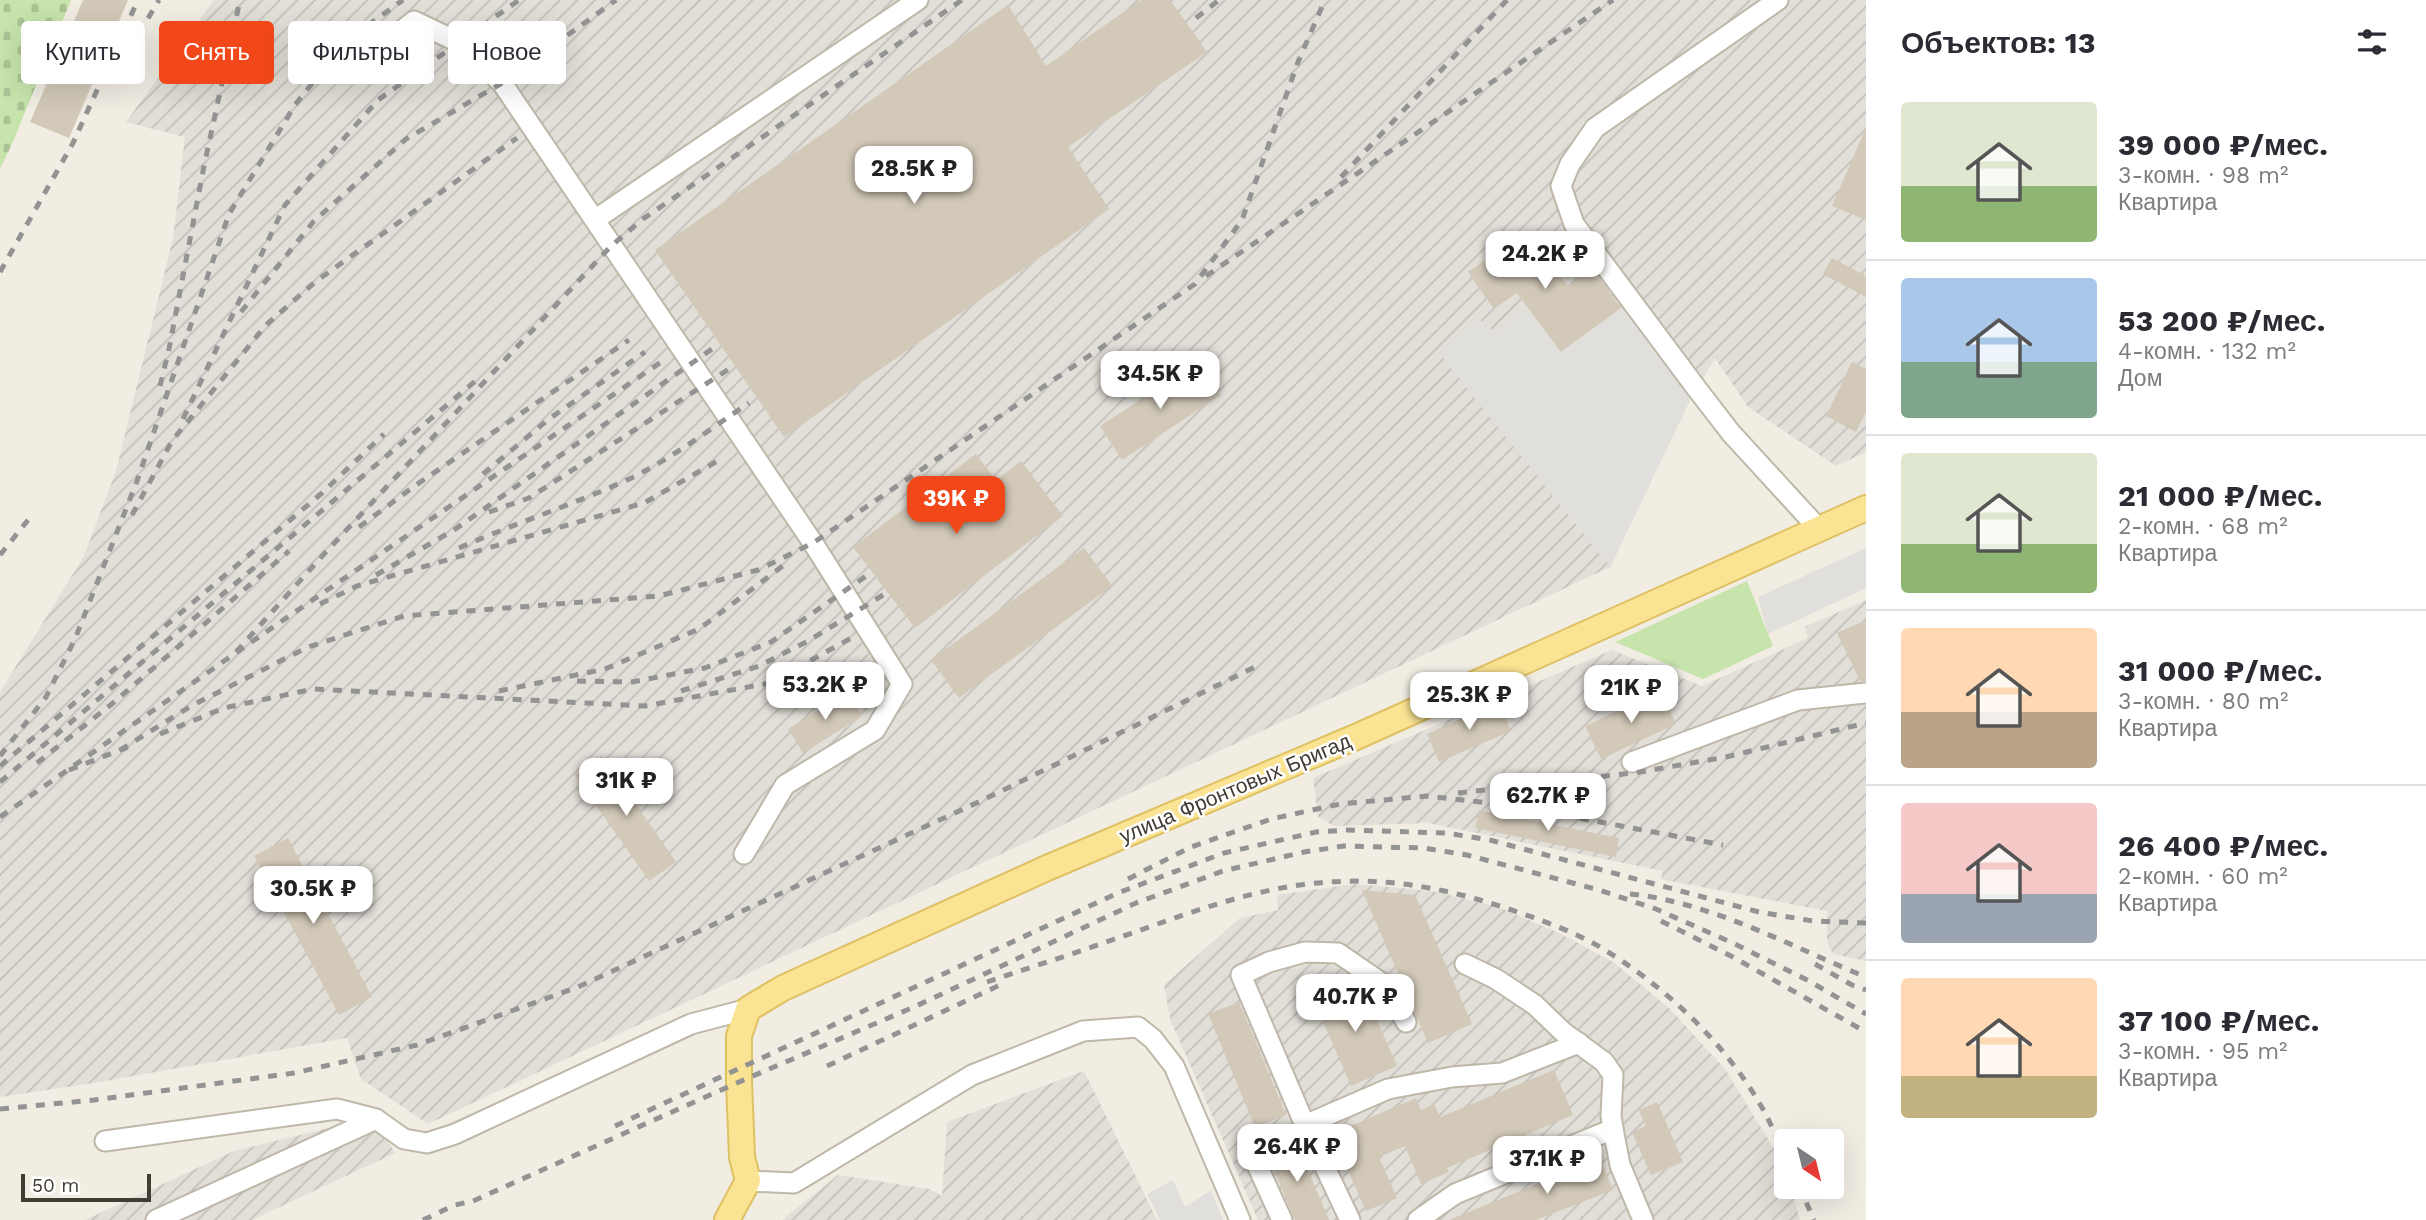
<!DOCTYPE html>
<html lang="ru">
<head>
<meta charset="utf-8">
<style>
	body { margin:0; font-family:"Work Sans",sans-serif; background:#f2f2f3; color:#2b2b33; height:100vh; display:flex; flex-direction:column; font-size:26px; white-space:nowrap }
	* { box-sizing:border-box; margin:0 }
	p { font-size:23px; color:#7c7c81 }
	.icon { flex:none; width:38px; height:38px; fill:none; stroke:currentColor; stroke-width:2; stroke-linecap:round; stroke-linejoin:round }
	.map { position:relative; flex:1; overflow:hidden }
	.details { display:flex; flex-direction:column; background:#fff; width:560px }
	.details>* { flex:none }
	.top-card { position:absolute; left:21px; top:21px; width:665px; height:63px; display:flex; gap:14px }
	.needle { width:46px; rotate:145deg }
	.buttons { position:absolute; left:1774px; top:1129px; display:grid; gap:14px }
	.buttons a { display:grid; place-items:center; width:70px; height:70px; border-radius:7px; background:#fff; box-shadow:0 7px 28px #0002; font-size:35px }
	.scale { position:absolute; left:21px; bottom:18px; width:130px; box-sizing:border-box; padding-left:7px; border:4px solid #423d33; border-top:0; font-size:19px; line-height:24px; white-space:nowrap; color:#423d33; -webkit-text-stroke:5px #fff; paint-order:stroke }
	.price { position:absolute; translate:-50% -60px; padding:0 16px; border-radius:14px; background:#fff; color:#222; font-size:23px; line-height:46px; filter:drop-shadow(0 2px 4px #0008) }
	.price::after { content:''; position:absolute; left:50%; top:42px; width:21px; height:16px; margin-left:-10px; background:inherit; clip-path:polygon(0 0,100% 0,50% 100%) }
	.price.current { background:#f14719; color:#fff }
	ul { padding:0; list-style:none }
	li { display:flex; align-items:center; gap:21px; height:175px; padding:0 35px }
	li+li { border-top:2px solid #e1e1e2 }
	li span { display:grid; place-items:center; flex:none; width:196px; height:140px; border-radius:7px; color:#555 }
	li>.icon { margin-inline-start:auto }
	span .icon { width:84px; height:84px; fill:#fffc; stroke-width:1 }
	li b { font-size:30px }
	h2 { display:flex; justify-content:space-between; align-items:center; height:84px; padding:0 35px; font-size:30px }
	.pill { padding:0 24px; border-radius:7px; background:#fff; box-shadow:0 7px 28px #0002; font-size:24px; line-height:63px }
	.pill.current { background:#f14719; color:#fff }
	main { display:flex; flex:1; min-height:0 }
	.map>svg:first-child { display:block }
</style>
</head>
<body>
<main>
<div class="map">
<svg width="1866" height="1220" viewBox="0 0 1866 1220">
	<defs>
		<pattern id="industrial-furrows" width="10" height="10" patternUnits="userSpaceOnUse" patternTransform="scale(1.75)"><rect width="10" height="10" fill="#e2ded8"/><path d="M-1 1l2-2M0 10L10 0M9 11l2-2" fill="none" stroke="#c3bfba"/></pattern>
		<pattern id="cemetery-stones" width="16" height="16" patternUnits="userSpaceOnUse" patternTransform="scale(1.75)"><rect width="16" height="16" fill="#c7e4ac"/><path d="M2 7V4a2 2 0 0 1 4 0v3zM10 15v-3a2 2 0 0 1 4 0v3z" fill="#acc494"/></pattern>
	</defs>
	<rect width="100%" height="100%" fill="#f1ede3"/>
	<!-- industrial -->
	<g fill="url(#industrial-furrows)">
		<path d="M214,0H1866V452L1836,466L1748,407L1715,358L1690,400L1610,567L428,1124L361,1079L347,1038L94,1083L0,1097V692L84,556L116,471L173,238L185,137L126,122Z"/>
		<path d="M1866,600V961L1833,954L1827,942V911L1661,879L1663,871L1428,823L1334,826L1318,817L1313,778L1612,650L1702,686L1808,638L1805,627Z"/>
		<path d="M1355,884L1432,891L1498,907L1559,933L1613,962L1670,1009L1725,1069L1787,1170V1186L1791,1187L1800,1220H1258L1170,1019L1164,985L1240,918L1278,910L1277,895Z"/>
		<path d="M1084,1071L1157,1220H782L838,1175L929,1189L942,1196L947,1122Z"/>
		<path d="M341,1125L383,1133L395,1153L252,1220H85L234,1151Z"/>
	</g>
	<!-- grass -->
	<path fill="#c7e4ac" d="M1747,581L1773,646L1703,679L1615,642Z"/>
	<!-- cemetery -->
	<path fill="url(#cemetery-stones)" d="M0,0H71L12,144L0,169Z"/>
	<!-- parking -->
	<g fill="#e1dfdb">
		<path d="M1623,306L1690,400L1610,567L1437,351L1480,319L1494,333L1528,307L1561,352Z"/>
		<path d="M1866,548V588L1768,634L1758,597Z"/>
		<path d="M1173,1180L1185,1207L1211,1190L1223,1220H1160L1147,1194Z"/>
	</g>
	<!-- building -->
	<g fill="#d2c9b8">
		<path d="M83,0H128L69,138L30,122Z"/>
		<path d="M1141,0H1170L1207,52L1068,147L1109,209L784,437L655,250L1008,5L1046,66Z"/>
		<path d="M1866,128V220L1832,206Z"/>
		<path d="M1528,230L1568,286L1592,268L1621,308L1561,352L1517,293L1494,309L1468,272Z"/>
		<path d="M1832,258L1866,276V297L1823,274Z"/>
		<path d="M1199,362L1221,395L1122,460L1100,426Z"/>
		<path d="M1852,362L1866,369V412L1856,432L1826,416Z"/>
		<path d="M976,454L996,480L1021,461L1063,516L915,628L853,547Z"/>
		<path d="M1084,548L1112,586L959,698L931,660Z"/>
		<path d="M1866,620V681H1860L1837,633Z"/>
		<path d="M1661,691L1676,724L1601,759L1585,726Z"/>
		<path d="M847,692L862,716L803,753L788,729Z"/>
		<path d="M1498,702L1511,731L1439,762L1427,734Z"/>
		<path d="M602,756L676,862L649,881L575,775Z"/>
		<path d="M1479,810L1619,838L1616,857L1475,828Z"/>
		<path d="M288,838L372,997L339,1015L254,856Z"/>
		<path d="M1362,890L1415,895L1472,1024L1428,1043Z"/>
		<path d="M1358,982L1361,984L1397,1066L1351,1086L1314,1001Z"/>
		<path d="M1239,1002L1286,1115L1255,1127L1208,1014Z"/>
		<path d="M1554,1070L1573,1115L1447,1168L1449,1172L1421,1184L1405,1146L1379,1157L1397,1198L1366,1211L1332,1134L1416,1098L1421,1110L1434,1104L1440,1117Z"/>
		<path d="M1657,1102L1683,1162L1651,1175L1632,1132L1646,1126L1639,1110Z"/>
		<path d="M1296,1142L1329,1220H1295L1267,1154Z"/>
		<path d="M1600,1158L1613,1190L1536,1220H1449Z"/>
	</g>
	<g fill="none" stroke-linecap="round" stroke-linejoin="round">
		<!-- minor casing -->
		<g stroke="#beb8a9" stroke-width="23">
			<g id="minor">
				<path d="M1778,0L1595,128L1570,164L1561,186L1574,224L1697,389L1731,433L1819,529"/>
				<path d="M382,46L414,21L458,42L502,83L813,543L902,684L875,730L785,785L744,854"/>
				<path d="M596,219L918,0"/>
				<path d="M1632,762L1798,700L1866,693"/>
				<path d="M1465,964L1496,979L1535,1005L1563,1032L1604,1062L1613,1075L1611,1116L1614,1134L1620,1165L1643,1220"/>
				<path d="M1305,1125L1388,1089L1452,1077L1502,1073L1579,1043"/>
				<path d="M105,1141L337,1109L376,1119L404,1139L427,1143L455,1134L691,1024L748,1009"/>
				<path d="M1257,1165L1282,1220"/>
				<path d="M748,1181L794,1183L972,1075L1083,1031L1138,1027L1153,1039L1174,1066L1240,1220"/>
				<path d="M156,1220L376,1119"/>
				<path d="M1350,1220L1305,1125L1241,975L1269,962L1305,952L1338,953L1389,988L1406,1022"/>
				<path d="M1418,1220L1455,1194L1613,1129"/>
			</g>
		</g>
		<!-- major casing -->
		<g stroke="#dec163" stroke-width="28">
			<path id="major" d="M727,1220L748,1181L742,1157L739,1082V1036L748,1009L783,988L1047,868L1358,736L1866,508"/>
		</g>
		<!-- minor -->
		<use href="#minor" stroke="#fff" stroke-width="19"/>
		<!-- major -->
		<use href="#major" stroke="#fae392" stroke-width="24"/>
		<!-- rail -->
		<g stroke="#939393" stroke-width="5" stroke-dasharray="9 9" stroke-linecap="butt">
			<path d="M1196,18L1219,0"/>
			<path d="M111,80L159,0"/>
			<path d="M1341,177L1507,0"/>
			<path d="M0,272L73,143L138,0"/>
			<path d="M1206,276L1613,0"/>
			<path d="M241,312L314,221L406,139L502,83L616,0"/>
			<path d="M160,386L169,349L204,166L240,0"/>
			<path d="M183,419L285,205L378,100L519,0"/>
			<path d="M483,474L549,419L645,352"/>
			<path d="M489,512L529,498L729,369"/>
			<path d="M132,515L172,441L266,325L315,282L517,138"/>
			<path d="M359,527L416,485L629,340"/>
			<path d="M459,548C511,525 566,507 618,484C665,464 707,431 749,403"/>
			<path d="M0,555L28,520"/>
			<path d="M376,575L454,530L712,349"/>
			<path d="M320,604L357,586L644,503L721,459"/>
			<path d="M236,652L325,553L611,246L643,219L962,0"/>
			<path d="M577,681L632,682L705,668L771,642L872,572"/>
			<path d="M499,691L605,669L699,629L788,562"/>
			<path d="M681,691L759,666L808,641L888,592"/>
			<path d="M160,734L224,708L313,689L645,706L770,683L853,637"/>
			<path d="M120,750L191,706L308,647L404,616L659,596L758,570L813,543L1195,284L1242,220L1298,62L1325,0"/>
			<path d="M0,756L46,697L75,639L137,481L229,214L295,105L346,41L403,0"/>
			<path d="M37,763L113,703L289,551"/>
			<path d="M0,766L322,493L384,434"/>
			<path d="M69,770L128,747"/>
			<path d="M0,782L479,378"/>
			<path d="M1458,793L1640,772L1726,757L1866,723"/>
			<path d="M0,817L276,625L664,360"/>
			<path d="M1128,879L1191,847L1271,819L1340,804L1427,796L1514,806L1723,845"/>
			<path d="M1630,894C1711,902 1792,947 1866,977"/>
			<path d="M1661,921L1731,956L1866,1032"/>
			<path d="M1815,964L1852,985L1866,990"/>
			<path d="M987,982C1028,968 1070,955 1112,940C1173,919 1235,894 1300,885C1372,875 1435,885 1503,907C1538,919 1574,931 1605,950C1668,989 1728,1046 1764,1111C1772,1126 1779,1143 1787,1159"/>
			<path d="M827,1066L1000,985"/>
			<path d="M0,1109L94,1100L294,1073L417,1045L578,987L985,799L1259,665"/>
			<path d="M615,1126L1118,893L1224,853L1316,832L1347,830L1446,833L1490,840L1759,912L1813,921L1866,923"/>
			<path d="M1799,1186L1814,1220"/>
			<path d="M423,1220L455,1205L473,1201L739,1082L914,1007L1136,903L1223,871L1304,852L1344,846L1424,848L1467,855L1599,890L1656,909L1735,944L1809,981L1866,1014"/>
		</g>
	</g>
	<g text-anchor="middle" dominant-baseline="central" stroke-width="5" stroke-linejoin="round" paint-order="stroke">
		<!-- street labels -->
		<g font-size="21" fill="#423d33" stroke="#fff">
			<text transform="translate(1235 788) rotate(-23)">улица Фронтовых Бригад</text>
		</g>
	</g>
</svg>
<div class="buttons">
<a><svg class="needle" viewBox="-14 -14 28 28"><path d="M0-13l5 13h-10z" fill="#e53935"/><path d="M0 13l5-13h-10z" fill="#7c7c81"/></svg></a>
</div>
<div class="scale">50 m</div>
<b class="price" style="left:914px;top:206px">28.5K ₽</b>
<b class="price" style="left:1545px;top:291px">24.2K ₽</b>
<b class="price" style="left:1160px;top:411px">34.5K ₽</b>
<b class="price current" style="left:956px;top:536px">39K ₽</b>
<b class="price" style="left:825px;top:722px">53.2K ₽</b>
<b class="price" style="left:1631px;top:725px">21K ₽</b>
<b class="price" style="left:1469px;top:732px">25.3K ₽</b>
<b class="price" style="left:626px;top:818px">31K ₽</b>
<b class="price" style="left:1548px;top:833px">62.7K ₽</b>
<b class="price" style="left:313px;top:926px">30.5K ₽</b>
<b class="price" style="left:1355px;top:1034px">40.7K ₽</b>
<b class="price" style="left:1297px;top:1184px">26.4K ₽</b>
<b class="price" style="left:1547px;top:1196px">37.1K ₽</b>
<div class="top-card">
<a class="pill">Купить</a>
<a class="pill current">Снять</a>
<a class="pill">Фильтры</a>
<a class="pill">Новое</a>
</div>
</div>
<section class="details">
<h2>Объектов: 13<svg class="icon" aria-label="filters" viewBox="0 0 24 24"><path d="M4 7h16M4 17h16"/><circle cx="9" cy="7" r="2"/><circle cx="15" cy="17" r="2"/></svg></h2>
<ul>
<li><span style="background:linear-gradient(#dfe7d0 60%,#8fb573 0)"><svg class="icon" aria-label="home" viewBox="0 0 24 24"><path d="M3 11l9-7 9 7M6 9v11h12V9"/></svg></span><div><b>39 000 ₽/мес.</b><p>3-комн. · 98 m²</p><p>Квартира</p></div></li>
<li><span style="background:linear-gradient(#a9c7e8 60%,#7fa58c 0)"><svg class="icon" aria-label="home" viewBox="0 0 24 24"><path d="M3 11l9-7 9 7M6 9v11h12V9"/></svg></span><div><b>53 200 ₽/мес.</b><p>4-комн. · 132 m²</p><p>Дом</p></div></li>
<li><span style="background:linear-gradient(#dfe7d0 65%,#8fb573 0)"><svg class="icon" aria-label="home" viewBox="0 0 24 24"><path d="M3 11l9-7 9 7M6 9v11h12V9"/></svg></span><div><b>21 000 ₽/мес.</b><p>2-комн. · 68 m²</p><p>Квартира</p></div></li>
<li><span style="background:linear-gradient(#ffd9b3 60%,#b9a48a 0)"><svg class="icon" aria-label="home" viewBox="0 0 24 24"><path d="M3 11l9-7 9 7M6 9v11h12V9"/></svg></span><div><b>31 000 ₽/мес.</b><p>3-комн. · 80 m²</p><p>Квартира</p></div></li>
<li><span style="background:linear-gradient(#f6c9c9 65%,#9aa5b1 0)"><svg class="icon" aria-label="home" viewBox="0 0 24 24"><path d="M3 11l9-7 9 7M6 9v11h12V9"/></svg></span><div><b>26 400 ₽/мес.</b><p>2-комн. · 60 m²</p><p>Квартира</p></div></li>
<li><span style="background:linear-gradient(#ffd9b3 70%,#c2b280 0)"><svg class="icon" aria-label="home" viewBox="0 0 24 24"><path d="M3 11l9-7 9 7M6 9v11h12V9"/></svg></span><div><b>37 100 ₽/мес.</b><p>3-комн. · 95 m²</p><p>Квартира</p></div></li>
</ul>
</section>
</main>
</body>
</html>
